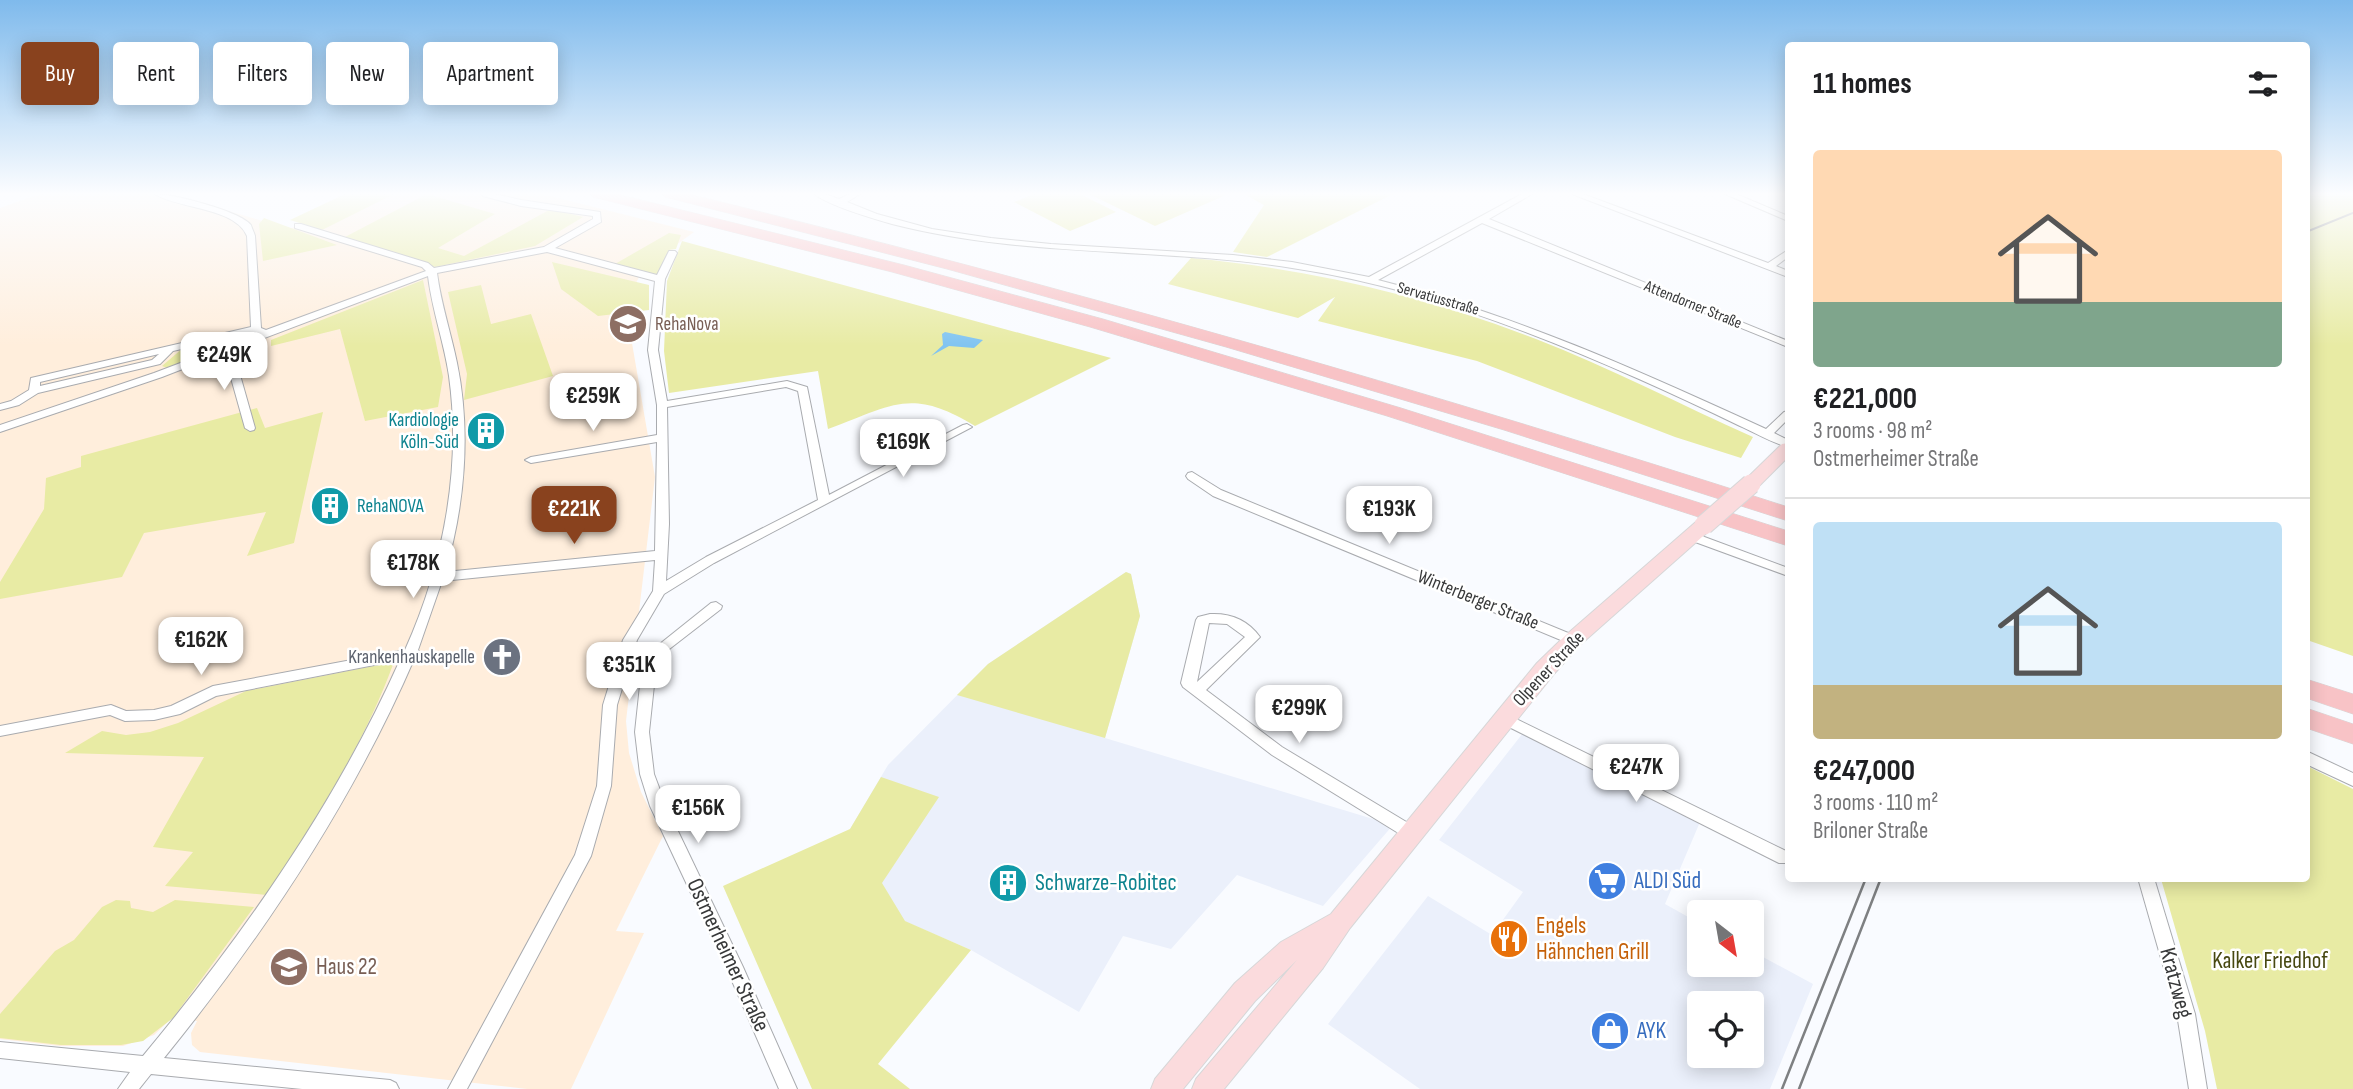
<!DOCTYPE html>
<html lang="en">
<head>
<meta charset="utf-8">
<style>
	body { margin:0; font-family:"Sofia Sans Condensed",sans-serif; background:#f2f2f2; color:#202124; height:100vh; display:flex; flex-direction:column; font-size:26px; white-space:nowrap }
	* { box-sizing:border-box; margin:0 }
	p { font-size:23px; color:#757577 }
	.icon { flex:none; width:38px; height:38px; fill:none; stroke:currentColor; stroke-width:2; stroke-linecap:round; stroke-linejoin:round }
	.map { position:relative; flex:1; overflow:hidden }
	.details { position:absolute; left:1785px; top:42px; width:525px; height:840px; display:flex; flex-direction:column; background:#fff; border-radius:7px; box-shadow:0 4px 18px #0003 }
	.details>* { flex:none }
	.banner { position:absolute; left:21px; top:42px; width:665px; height:63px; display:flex; gap:14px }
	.needle { width:46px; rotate:149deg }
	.tools { position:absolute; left:1687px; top:900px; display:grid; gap:14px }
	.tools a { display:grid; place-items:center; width:77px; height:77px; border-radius:7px; background:#fff; box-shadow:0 4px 18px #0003; font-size:35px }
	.price { position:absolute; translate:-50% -60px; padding:0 16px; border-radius:14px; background:#fff; color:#222; font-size:23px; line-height:46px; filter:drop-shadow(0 2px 4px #0008) }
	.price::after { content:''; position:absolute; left:50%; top:42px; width:21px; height:16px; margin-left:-10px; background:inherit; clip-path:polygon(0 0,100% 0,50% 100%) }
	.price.current { background:#89421e; color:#fff }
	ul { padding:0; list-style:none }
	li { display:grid; align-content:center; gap:14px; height:371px; padding:0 28px }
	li+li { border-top:2px solid #e0e0e0 }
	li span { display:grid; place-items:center; height:217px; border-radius:7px; color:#555 }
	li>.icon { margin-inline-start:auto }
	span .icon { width:126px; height:126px; fill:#fffc; stroke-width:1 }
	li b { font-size:30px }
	h2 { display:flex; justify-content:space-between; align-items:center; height:84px; padding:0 28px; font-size:30px }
	.tag { padding:0 24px; border-radius:7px; background:#fff; box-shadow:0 4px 18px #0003; font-size:24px; line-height:63px }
	.tag.current { background:#89421e; color:#fff }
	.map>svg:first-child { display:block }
</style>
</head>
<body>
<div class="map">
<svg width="2353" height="1089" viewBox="0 0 2353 1089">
	<rect width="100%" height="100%" fill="#f9fbff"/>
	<!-- built -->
	<g fill="#ebf0fb" fill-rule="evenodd">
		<path d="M1126,572L1131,574L1140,616L1105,738L1393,825L1323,906L1237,875L1171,949L1123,936L1079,1012L971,950L904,921L850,829L888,765L988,664Z"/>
		<path d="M1523,733L1700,822L1665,904L1699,923V964H1752V951L1813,984L1770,1089H1420L1328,1024L1428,896L1492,935L1523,892L1439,840ZM1699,1003H1752V1055H1699Z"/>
	</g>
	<!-- medical -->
	<path fill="#ffeedc" d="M40,194H170L290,229L365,194H542L694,232L643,269L627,301V314L655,477L626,721L629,753L641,792L663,836L616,931L644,933L571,1089H527L200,1052L192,1045L191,1033L197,1021L172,1018L154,1035L123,1046H60L0,1039V208Z"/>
	<!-- green -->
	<g fill="#e8eba4">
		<path d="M345,194H394L322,230L290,220Z"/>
		<path d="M427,194L495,214L438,248L464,256L551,209L583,217L535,246L435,267L345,237Z"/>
		<path d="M1034,194H1080L1116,212L1070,231L1014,202Z"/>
		<path d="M1089,194H1225L1226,195L1155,226Z"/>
		<path d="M1244,194H1393L1267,257L1233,252L1264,205Z"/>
		<path d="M2307,194H2353V656L2307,640Z"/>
		<path d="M264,218L337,245L263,261L259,224Z"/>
		<path d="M669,233L681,235L676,249L669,250L656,276L615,264Z"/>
		<path d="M682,241L1111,358L975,426C911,387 893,405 828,429L818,371L669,393L664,351L667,281Z"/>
		<path d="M1191,258C1309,269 1425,296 1536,339C1609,367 1681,405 1753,437L1741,458L1675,437L1477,361L1318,321L1335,297L1298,318L1168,284Z"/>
		<path d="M552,262L649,285V310L598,316L561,289Z"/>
		<path d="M423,280L443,377L438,407L365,421L340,329L271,346V340Z"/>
		<path d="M481,285L491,324L531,314L553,376L464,400L467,374L448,292Z"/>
		<path d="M245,334L252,337L167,368L162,366L183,348Z"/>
		<path d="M257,408L265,428L323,412L294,543L247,556L266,512L144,533L122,577L0,599V582L44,509L46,478L81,467V456Z"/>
		<path d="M1126,572L1131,574L1140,616L1105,738L957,695L988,664Z"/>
		<path d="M394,662C363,747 315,819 267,895L165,886L193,852L153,847L204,757L65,753L102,731L126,735L150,732L178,723L246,691Z"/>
		<path d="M2307,766L2353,789V1089H2217L2205,1031L2161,879L2306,878Z"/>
		<path d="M881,777L939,797L882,883L905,921L971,950L878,1064L910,1089H812L723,886L850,829Z"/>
		<path d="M116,900L130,901L131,908L153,912L175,900L254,907L173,1018L143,1041L121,1045H61L0,1038V1014L55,951L74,940L102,907Z"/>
	</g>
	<!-- water -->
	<path fill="#81c4f1" d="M945,332L983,340L974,348L949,346L931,356L943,345L942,334Z"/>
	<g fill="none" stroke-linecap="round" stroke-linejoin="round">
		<!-- minor casing -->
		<g stroke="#a9abaf" stroke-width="2">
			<g id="minor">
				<path d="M155,194C173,194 240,211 251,225C251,226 255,235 255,236L261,328L266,330L426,271L422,267L295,228V224H301L428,263L434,268L544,247L593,219V216L521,206L483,196L482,194H495L521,200L600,212L601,222L555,248L657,275L669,251H675L677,253L665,279L658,350L667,401L787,381L807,387L829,495L963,425L967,424L972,427L714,563L664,594L637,640L617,705L611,786L591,856L467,1089H448L575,855L597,786L603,705L623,640L653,591L655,560L442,581L418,650L420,653L415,657C352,803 264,935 164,1058L390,1080L396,1083L399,1089H302L151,1074L139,1089H118L130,1072L0,1058V1042L143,1056C244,934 335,805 400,660L216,696L180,714L154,720L125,721L110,715L0,736V726L111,705L126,711L154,710L171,706L213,686L405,650C443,566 462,468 449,376C444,342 432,310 428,276L233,350L255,428L254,430L250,431L245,428L224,353L162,377L0,432V425L154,373L257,334L255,332L173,351L160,364L38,393L19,405L0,410V404L11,401L29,390L31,378L251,327L247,236C235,207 178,209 155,194ZM547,252L655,281L648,350L657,405V435L531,457L525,460L531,463L657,442L655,551L445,572C465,506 471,431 457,363C451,333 441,304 437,273ZM159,354L152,360L40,386V382ZM786,387L798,391L818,500L706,557L666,581L669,524L667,407Z"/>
				<path d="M814,194H825L839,199L850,194H860L847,202L877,214L932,229L991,238L1051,244L1233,255L1292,262L1369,277L1522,194H1532L1489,219L1788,341V347L1482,223L1378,280C1513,314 1640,371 1766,429L1784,412L1788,411V419L1774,433L1788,440V447C1772,443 1756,433 1740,426C1707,410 1673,394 1639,379C1528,330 1413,286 1292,268C1158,247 1024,258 892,224C871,218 830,206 814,194Z"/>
				<path d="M1572,194H1583L1768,263L1788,250V257L1776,266L1788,271V277Z"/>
				<path d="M1725,194H1736L1788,216V221Z"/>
				<path d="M1192,472L1221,490L1578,637L1580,640L1578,643H1568L1213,496L1188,479L1186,476L1188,473Z"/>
				<path d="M1691,532L1788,568V576L1687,539L1685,536L1687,533Z"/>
				<path d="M716,602L722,606L721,609L659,657L655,676L649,732L654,774L666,806L743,967L797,1089H779L729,974L650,806L640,774L635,732L641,676L646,655L711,603Z"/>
				<path d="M1210,614C1230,613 1248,620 1260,637L1206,690L1282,747L1418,829L1421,834L1418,839L1413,840L1408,839L1272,755L1183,687L1181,683L1196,620L1198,617ZM1209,623L1227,624L1245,637L1197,682Z"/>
				<path d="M1504,713L1788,852V863H1779L1499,722L1497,718L1499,714Z"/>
				<path d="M2306,751L2353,773V786L2306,764Z"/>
				<path d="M2138,878H2154L2195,1014L2207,1089H2189L2177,1014Z"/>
			</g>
		</g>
		<!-- primary casing -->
		<g stroke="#d7d7d8" stroke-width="2">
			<g id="primary">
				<path d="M1788,443V457L1757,488H1745L1742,484L1745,480L1782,444Z"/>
				<path d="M1704,519L1713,525L1711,529L1580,645L1553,675L1350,928L1323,968L1224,1089H1192L1196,1079L1297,960L1255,1001L1183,1089H1151L1155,1079L1235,983L1281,942L1331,914L1537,663L1566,635L1697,521Z"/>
			</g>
		</g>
		<!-- motorway casing -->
		<g stroke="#d7d7d8" stroke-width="1">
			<g id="motorway">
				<path d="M591,194H617L904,265L1103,319L1401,408L1788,531V546L1387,416L1090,327L892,272L593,197Z"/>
				<path d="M663,194H689C1059,285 1425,390 1788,507V521L1504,430L1226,347L947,269L665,197Z"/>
				<path d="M2306,679L2353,694V714L2306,698Z"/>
				<path d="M2306,708L2353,724V744L2306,728Z"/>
			</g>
		</g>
		<!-- minor -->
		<use href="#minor" fill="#fff" fill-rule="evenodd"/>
		<!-- primary -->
		<use href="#primary" fill="#fbdbdd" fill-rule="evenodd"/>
		<!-- motorway -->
		<use href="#motorway" fill="#f8c3c6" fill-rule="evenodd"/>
		<!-- tram-far1 -->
		<path stroke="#7e8082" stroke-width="2" d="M2306,232L2353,213"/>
		<!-- tram -->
		<g stroke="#7e8082" stroke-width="2.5">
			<path d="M1782,1089L1866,878"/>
			<path d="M1799,1089L1881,878"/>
		</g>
		<!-- primary-bridge casing -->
		<g stroke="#d7d7d8" stroke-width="21" stroke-linecap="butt">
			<path id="primary-bridge" d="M1704,525L1751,484"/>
		</g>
		<!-- primary-bridge -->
		<use href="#primary-bridge" stroke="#fbdbdd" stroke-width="19"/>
	</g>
	<!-- sky -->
	<linearGradient id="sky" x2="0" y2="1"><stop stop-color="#7fbaec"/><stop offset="0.56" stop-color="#fcfdff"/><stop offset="1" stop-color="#fcfdff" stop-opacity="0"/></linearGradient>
	<rect width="2353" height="346" fill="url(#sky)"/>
	<!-- icons -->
	<defs>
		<g id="school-disc" transform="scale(2.0125)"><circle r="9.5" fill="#8d6e63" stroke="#fff"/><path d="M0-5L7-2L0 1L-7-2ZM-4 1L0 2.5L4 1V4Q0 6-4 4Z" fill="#fff"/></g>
		<g id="building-disc" transform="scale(2.0125)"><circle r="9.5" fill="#0f9aa8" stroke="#fff"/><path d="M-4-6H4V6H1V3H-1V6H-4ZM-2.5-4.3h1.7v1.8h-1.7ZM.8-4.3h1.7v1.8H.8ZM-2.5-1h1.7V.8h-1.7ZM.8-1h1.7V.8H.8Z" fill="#fff"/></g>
		<g id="church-disc" transform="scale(2.0125)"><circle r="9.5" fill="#6b7280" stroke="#fff"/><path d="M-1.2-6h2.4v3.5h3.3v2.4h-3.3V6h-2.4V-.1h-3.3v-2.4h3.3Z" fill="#fff"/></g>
		<g id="supermarket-disc" transform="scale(2.0125)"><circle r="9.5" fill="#3f7fe0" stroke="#fff"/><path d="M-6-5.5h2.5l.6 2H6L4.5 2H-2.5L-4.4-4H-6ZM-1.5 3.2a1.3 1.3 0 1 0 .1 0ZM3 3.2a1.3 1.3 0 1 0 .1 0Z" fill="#fff"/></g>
		<g id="restaurant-disc" transform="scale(2.0125)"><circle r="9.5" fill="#e8710a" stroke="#fff"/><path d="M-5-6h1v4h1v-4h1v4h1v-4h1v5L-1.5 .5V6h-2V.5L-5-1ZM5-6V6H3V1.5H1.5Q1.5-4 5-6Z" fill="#fff"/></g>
		<g id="shop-disc" transform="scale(2.0125)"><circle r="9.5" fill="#3f7fe0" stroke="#fff"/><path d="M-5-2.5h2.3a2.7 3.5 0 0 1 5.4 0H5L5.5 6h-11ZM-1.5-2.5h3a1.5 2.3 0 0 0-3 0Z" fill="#fff"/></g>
	</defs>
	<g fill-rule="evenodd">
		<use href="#school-disc" x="628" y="324"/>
		<use href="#building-disc" x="486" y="431"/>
		<use href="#building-disc" x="330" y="506"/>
		<use href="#church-disc" x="502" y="657"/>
		<use href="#supermarket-disc" x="1607" y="881"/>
		<use href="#building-disc" x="1008" y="883"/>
		<use href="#restaurant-disc" x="1509" y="939"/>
		<use href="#school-disc" x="289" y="967"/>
		<use href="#shop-disc" x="1610" y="1031"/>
	</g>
	<g text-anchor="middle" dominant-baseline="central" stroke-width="5" stroke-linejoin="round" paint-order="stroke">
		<!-- far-street labels -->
		<g font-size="16" fill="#38393a" stroke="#fff">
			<text transform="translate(1438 299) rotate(16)">Servatiusstraße</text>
			<text transform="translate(1693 305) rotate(22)">Attendorner Straße</text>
		</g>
		<!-- education labels -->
		<g font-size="19" fill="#785e54" stroke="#fff" text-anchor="start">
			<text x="655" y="324">RehaNova</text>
		</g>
		<!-- culture labels -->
		<g font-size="19" fill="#0d838f" stroke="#fff" text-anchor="end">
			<text x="459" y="420">Kardiologie<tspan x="459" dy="22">Köln-Süd</tspan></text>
			<text x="357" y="506" text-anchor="start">RehaNOVA</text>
		</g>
		<!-- street labels -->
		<g font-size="19" fill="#38393a" stroke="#fff">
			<text transform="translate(1478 600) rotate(22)">Winterberger Straße</text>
			<text transform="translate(1549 669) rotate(-47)">Olpener Straße</text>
		</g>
		<!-- worship labels -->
		<g font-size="19" fill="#5b616d" stroke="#fff" text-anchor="end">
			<text x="475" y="657">Krankenhauskapelle</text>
		</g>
		<!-- near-shop labels -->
		<g font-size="23" fill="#366cbe" stroke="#fff" text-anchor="start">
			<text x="1634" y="881">ALDI Süd</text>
			<text x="1637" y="1031">AYK</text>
		</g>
		<!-- near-culture labels -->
		<g font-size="23" fill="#0d838f" stroke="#fff" text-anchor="start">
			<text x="1035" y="883">Schwarze-Robitec</text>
		</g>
		<!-- near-food labels -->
		<g font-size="23" fill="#c56008" stroke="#fff" text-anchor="start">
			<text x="1536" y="926">Engels<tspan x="1536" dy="26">Hähnchen Grill</tspan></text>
		</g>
		<!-- near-street labels -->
		<g font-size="23" fill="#38393a" stroke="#fff">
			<text transform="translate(728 955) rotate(65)">Ostmerheimer Straße</text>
			<text transform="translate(2176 983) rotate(75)">Kratzweg</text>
		</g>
		<!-- near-park labels -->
		<g font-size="23" fill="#474811" stroke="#fff">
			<text x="2270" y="961">Kalker Friedhof</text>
		</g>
		<!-- near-education labels -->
		<g font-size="23" fill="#785e54" stroke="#fff" text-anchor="start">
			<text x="316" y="967">Haus 22</text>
		</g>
	</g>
</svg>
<div class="tools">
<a><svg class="needle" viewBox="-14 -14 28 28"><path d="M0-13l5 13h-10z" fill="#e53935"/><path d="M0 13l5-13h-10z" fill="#757577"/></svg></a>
<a><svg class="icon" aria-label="locate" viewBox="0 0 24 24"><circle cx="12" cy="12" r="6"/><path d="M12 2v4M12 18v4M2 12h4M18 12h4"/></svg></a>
</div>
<b class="price" style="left:224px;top:392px">€249K</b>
<b class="price" style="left:593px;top:433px">€259K</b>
<b class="price" style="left:903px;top:479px">€169K</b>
<b class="price current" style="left:574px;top:546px">€221K</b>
<b class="price" style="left:1389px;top:546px">€193K</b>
<b class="price" style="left:413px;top:600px">€178K</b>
<b class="price" style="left:201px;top:677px">€162K</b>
<b class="price" style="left:629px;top:702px">€351K</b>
<b class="price" style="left:1299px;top:745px">€299K</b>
<b class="price" style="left:1636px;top:804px">€247K</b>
<b class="price" style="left:698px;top:845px">€156K</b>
<div class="banner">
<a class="tag current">Buy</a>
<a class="tag">Rent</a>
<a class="tag">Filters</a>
<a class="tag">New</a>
<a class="tag">Apartment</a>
</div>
<section class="details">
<h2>11 homes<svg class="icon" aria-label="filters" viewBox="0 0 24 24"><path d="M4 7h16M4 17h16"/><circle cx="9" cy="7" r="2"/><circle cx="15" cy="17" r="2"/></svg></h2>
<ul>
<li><span style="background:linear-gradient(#ffd9b3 70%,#7fa58c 0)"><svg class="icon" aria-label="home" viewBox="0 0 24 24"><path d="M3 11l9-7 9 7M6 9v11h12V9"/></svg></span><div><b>€221,000</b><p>3 rooms · 98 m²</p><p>Ostmerheimer Straße</p></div></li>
<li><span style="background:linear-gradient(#bfe0f5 75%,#c2b280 0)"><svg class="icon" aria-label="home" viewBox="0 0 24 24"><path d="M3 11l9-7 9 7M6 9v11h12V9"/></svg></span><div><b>€247,000</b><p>3 rooms · 110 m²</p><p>Briloner Straße</p></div></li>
</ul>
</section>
</div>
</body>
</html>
